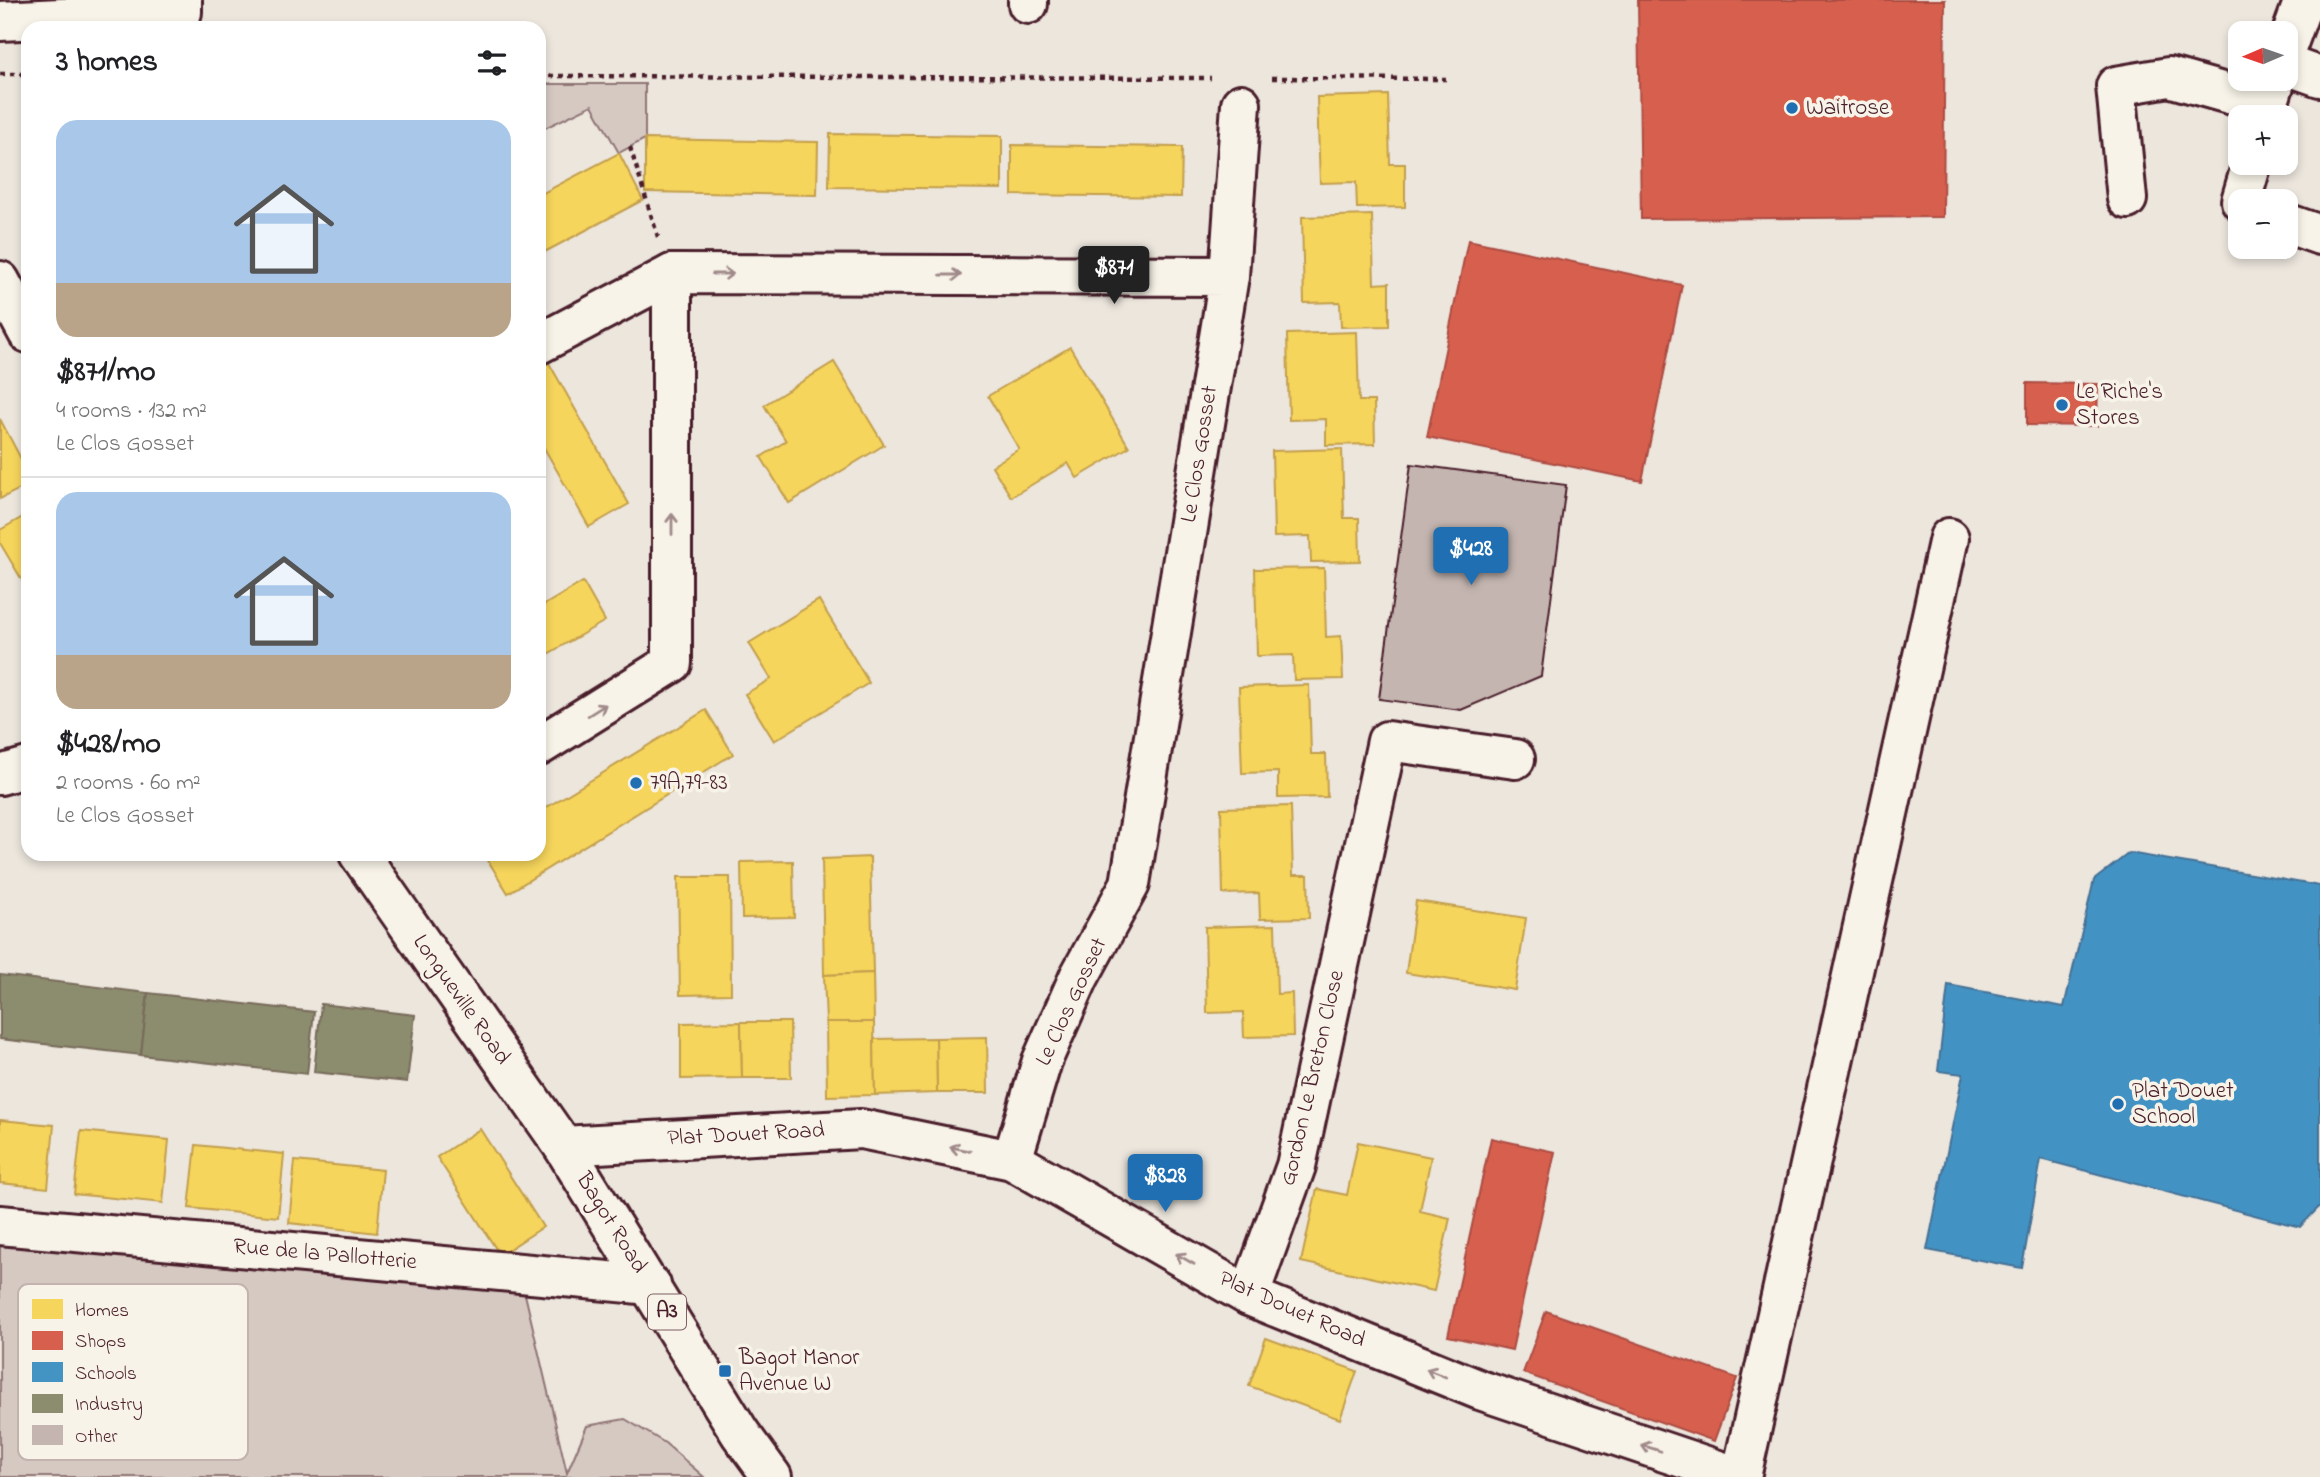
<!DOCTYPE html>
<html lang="en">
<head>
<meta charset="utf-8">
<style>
	body { margin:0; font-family:"Indie Flower",sans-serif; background:#f2f2f2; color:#202124; height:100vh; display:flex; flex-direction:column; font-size:26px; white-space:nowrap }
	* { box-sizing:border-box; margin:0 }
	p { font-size:23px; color:#757577 }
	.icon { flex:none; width:38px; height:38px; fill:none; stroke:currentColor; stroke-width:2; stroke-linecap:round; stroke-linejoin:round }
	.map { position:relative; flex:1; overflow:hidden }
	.side { position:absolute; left:21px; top:21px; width:525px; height:840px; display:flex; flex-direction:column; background:#fff; border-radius:21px; box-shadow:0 4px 10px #0003 }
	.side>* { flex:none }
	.needle { width:46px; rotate:268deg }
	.buttons { position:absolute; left:2228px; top:21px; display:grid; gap:14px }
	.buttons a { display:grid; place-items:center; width:70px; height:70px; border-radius:14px; background:#fff; box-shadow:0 4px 10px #0003; font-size:35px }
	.price { position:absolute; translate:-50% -60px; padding:0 16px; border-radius:7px; background:#1f6fb2; color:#fff; font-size:23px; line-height:46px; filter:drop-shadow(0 2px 4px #0008) }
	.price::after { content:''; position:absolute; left:50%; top:42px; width:21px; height:16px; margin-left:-10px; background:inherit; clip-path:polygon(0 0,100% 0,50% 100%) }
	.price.current { background:#222; color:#fff }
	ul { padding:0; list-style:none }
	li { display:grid; align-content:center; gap:14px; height:371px; padding:0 35px }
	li+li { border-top:2px solid #e0e0e0 }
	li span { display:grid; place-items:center; height:217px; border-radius:21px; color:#555 }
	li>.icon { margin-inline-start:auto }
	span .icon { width:126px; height:126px; fill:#fffc; stroke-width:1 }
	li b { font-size:30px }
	h2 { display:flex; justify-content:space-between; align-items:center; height:84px; padding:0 35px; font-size:30px }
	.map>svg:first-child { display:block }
</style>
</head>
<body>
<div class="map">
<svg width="2320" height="1477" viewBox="0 0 2320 1477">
	<rect width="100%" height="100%" fill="#ece6dd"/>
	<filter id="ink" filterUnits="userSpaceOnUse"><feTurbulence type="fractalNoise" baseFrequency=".0143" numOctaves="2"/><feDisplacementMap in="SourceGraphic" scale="14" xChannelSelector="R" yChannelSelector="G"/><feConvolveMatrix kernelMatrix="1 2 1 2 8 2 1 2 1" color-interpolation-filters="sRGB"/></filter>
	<g filter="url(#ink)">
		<!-- green -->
		<g fill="#d5c9c2" stroke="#907476" stroke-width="2">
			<path d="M539,84H645V139L619,153L592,105L539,131Z"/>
			<path d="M0,1243L524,1290L567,1473L587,1426L625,1419L665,1443L704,1477H0Z"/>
		</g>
		<!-- homes -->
		<g fill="#f6d55c" stroke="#c29e4d" stroke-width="2">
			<path d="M1388,95L1390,164H1405V207L1357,208L1356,182L1320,183L1317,97Z"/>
			<path d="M830,134L1002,136V189L829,187Z"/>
			<path d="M645,139L818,142L817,195L645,192Z"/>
			<path d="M1012,145L1182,147L1181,197L1012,195Z"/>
			<path d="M619,153L643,200L539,255V195Z"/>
			<path d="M1372,215L1374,284L1389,283V326L1341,327L1340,302L1304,303L1302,217Z"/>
			<path d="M1357,332L1359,401H1374L1375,444L1326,445V419L1289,420L1287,334Z"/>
			<path d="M1070,347L1129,447L1077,478L1068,463L1011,497L992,466L1019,449L988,396Z"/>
			<path d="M545,356L629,504L589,527L539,439V359Z"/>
			<path d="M834,362L884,445L789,503L761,457L786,441L764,405Z"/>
			<path d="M0,419L28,472V485L0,499Z"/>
			<path d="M1342,449L1344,518H1359L1360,561L1311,562L1310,536L1274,537L1272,451Z"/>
			<path d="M28,514V590L0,543V530Z"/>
			<path d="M1324,568L1326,637L1341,636L1343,679L1294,680L1293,655L1257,656L1255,569Z"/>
			<path d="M583,582L605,621L539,659V608Z"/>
			<path d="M819,600L869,683L774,741L745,694L771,679L749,643Z"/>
			<path d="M1309,685L1311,754H1326L1327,797L1278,798V772L1242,773L1239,687Z"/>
			<path d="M706,710L733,754L508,893L484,854H539V812Z"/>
			<path d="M1291,806L1293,875H1308L1309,918L1260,919L1259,893L1223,894L1221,808Z"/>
			<path d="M870,857L873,973L824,975L822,859Z"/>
			<path d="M793,861L794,917L742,918L741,862Z"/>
			<path d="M678,877H730L731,994L680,995Z"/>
			<path d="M1416,901L1526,918L1515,990L1406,973Z"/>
			<path d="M1275,925L1277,994L1292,993L1293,1036L1244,1037L1243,1012L1207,1013L1205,927Z"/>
			<path d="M873,973L874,1022H826L824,975Z"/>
			<path d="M741,1022L742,1078L681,1079V1023Z"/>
			<path d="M741,1022H790L791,1078H742Z"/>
			<path d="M826,1022H874L875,1095L827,1096Z"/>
			<path d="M987,1037L988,1093H937L936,1038Z"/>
			<path d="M936,1038L937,1093L875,1095L874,1039Z"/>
			<path d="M0,1120L54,1125L48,1188L0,1183Z"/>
			<path d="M480,1129L543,1227L500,1255L437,1157Z"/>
			<path d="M81,1131L169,1140L163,1203L74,1194Z"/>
			<path d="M1358,1142L1431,1157L1420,1211L1450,1218L1434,1291L1301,1262L1317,1189L1347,1195Z"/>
			<path d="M196,1145L284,1154L278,1217L189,1208Z"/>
			<path d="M295,1161L383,1170L377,1233L289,1223Z"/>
			<path d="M1266,1338L1357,1371L1340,1419L1249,1386Z"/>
		</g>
		<!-- shops -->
		<g fill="#d6604d" stroke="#ac4c43" stroke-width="2">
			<path d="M1638,0H1945L1943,217L1641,219Z"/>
			<path d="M1468,240L1682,285L1642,481L1427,437Z"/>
			<path d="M2027,383L2098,384L2097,426L2027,425Z"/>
			<path d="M1491,1138L1555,1152L1512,1350L1448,1336Z"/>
			<path d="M1546,1311L1737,1378L1714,1441L1523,1373Z"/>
		</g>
		<!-- schools -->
		<path fill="#4393c3" stroke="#457095" stroke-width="2" d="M2129,853L2320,886V1206L2300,1227L2041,1159L2022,1268L1927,1250L1963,1074L1938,1071L1948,985L2064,1007L2094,880Z"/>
		<!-- industry -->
		<g fill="#8c8c6e" stroke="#786b5a" stroke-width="2">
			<path d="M0,975L148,993L141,1055L0,1039Z"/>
			<path d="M148,993L314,1012L307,1074L141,1055Z"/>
			<path d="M321,1004L415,1015L407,1082L314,1072Z"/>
		</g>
		<!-- building -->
		<path fill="#c4b5b0" stroke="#4a1f2b" stroke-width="2" d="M1411,464L1566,485L1541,676L1461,710L1379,699Z"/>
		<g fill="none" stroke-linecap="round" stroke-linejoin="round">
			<!-- minor casing -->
			<g stroke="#4a1f2b" stroke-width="44">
				<g id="minor">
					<path d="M1028,4V0"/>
					<path d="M0,21L182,12V0"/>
					<path d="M2286,49L2304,0"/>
					<path d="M2286,65L2320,77"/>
					<path d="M2127,199L2116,86L2169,77L2268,105L2276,79"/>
					<path d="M2241,201L2252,163"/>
					<path d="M2286,223L2320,235"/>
					<path d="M1229,276L1241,104"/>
					<path d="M539,344L672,274"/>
					<path d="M539,746L672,663V274L1229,276L1130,884L1079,977L1042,1061L1012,1160"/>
					<path d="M0,775L28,767"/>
					<path d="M0,1225L651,1285"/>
					<path d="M1249,1296L1296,1166L1387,741L1515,759"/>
					<path d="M1741,1477L1949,538"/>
				</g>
			</g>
			<!-- major casing -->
			<g stroke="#4a1f2b" stroke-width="44">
				<g id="major">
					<path d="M0,281L28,333"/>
					<path d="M359,854L563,1146L740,1433L772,1477"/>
					<path d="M563,1146L861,1129L1012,1160L1249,1296L1480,1390L1739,1477"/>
				</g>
			</g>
			<!-- path -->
			<g stroke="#4a1f2b" stroke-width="4.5" stroke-dasharray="5 5" stroke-linecap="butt">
				<path d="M0,74H28"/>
				<path d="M539,76L1211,78"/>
				<path d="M1272,78L1446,79"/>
				<path d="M630,147L658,237"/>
			</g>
			<!-- minor -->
			<use href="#minor" stroke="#f7f3e8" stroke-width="38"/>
			<!-- major -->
			<use href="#major" stroke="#f7f3e8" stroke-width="38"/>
		</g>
		<!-- one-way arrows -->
		<defs><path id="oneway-shaft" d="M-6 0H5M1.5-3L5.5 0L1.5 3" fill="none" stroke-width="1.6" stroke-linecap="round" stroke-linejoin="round" transform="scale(1.75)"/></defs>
		<g stroke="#a0898a">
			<use href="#oneway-shaft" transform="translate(723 274)"/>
			<use href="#oneway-shaft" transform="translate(951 275)"/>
			<use href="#oneway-shaft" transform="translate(672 524) rotate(-90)"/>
			<use href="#oneway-shaft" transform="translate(597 710) rotate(-32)"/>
			<use href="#oneway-shaft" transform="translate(960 1149) rotate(-168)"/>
			<use href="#oneway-shaft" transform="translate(1185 1259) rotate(-150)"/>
			<use href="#oneway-shaft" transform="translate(1436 1373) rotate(-158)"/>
			<use href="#oneway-shaft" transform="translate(1651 1448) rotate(-162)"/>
		</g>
	</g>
	<!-- markers -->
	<g fill="#1f6fb2" stroke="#f7f3e8" stroke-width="2.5">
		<circle cx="1792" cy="108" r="7"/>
		<circle cx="2062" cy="405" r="7"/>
		<circle cx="636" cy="783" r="7"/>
		<circle cx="2118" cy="1104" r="7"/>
		<rect x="718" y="1364" width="14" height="14" rx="3.5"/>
	</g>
	<g text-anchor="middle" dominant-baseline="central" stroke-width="7" stroke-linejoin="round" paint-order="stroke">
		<!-- shield labels -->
		<rect fill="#f7f3e8" stroke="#7e5f64" stroke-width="2" x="648" y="1294.5" width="38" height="35" rx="5"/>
		<g font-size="21" font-weight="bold" fill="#4a1f2b">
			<text x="667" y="1312">A3</text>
		</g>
		<!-- poi labels -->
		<g font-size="23" fill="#4a1f2b" stroke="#f7f3e8" text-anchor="start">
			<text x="1806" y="108">Waitrose</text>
			<text x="2076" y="392">Le Riche's<tspan x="2076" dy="26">Stores</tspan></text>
			<text x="650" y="783">79A,79-83</text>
			<text x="2132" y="1091">Plat Douet<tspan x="2132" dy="26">School</tspan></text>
			<text x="739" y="1358">Bagot Manor<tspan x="739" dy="26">Avenue W</tspan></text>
		</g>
		<!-- street labels -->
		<g font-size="23" fill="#4a1f2b" stroke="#f7f3e8">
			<text transform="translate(1200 454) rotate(-81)">Le Clos Gosset</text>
			<text transform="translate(461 1000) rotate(55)">Longueville Road</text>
			<text transform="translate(1072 1002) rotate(-65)">Le Clos Gosset</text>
			<text transform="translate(1313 1078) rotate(-77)">Gordon Le Breton Close</text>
			<text transform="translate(746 1135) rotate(-3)">Plat Douet Road</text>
			<text transform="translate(611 1223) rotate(58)">Bagot Road</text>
			<text transform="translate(325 1255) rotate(5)">Rue de la Pallotterie</text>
			<text transform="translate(1292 1310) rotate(24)">Plat Douet Road</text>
		</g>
	</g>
	<!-- legend -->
	<rect x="18" y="1284" width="230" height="176" rx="10" fill="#f7f3e8" stroke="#c3b3af" stroke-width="2"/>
	<rect x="32" y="1299" width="31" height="20" fill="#f6d55c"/>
	<rect x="32" y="1331" width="31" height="19" fill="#d6604d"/>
	<rect x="32" y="1362" width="31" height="20" fill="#4393c3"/>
	<rect x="32" y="1394" width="31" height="19" fill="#8c8c6e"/>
	<rect x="32" y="1425" width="31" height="20" fill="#c4b5b0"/>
	<g font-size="19" fill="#4a1f2b">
		<text x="75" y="1316">Homes</text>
		<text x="75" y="1347">Shops</text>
		<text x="75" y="1379">Schools</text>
		<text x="75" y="1410">Industry</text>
		<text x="75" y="1442">Other</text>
	</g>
</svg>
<div class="buttons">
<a><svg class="needle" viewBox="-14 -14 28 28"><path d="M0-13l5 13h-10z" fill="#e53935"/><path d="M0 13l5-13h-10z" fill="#757577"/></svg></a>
<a>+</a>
<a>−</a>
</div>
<b class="price current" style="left:1114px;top:306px">$871</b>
<b class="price" style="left:1471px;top:587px">$428</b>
<b class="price" style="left:1165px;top:1214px">$828</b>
<section class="side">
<h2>3 homes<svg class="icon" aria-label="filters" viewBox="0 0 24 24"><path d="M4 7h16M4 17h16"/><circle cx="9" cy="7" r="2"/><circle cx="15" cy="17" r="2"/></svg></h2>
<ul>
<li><span style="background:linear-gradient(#a9c7e8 75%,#b9a48a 0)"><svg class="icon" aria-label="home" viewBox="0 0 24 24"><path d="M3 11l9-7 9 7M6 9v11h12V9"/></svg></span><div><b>$871/mo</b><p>4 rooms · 132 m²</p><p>Le Clos Gosset</p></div></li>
<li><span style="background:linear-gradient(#a9c7e8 75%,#b9a48a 0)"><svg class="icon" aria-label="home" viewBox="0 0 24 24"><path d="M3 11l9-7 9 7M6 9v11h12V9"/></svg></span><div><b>$428/mo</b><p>2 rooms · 60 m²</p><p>Le Clos Gosset</p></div></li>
</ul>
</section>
</div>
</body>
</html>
